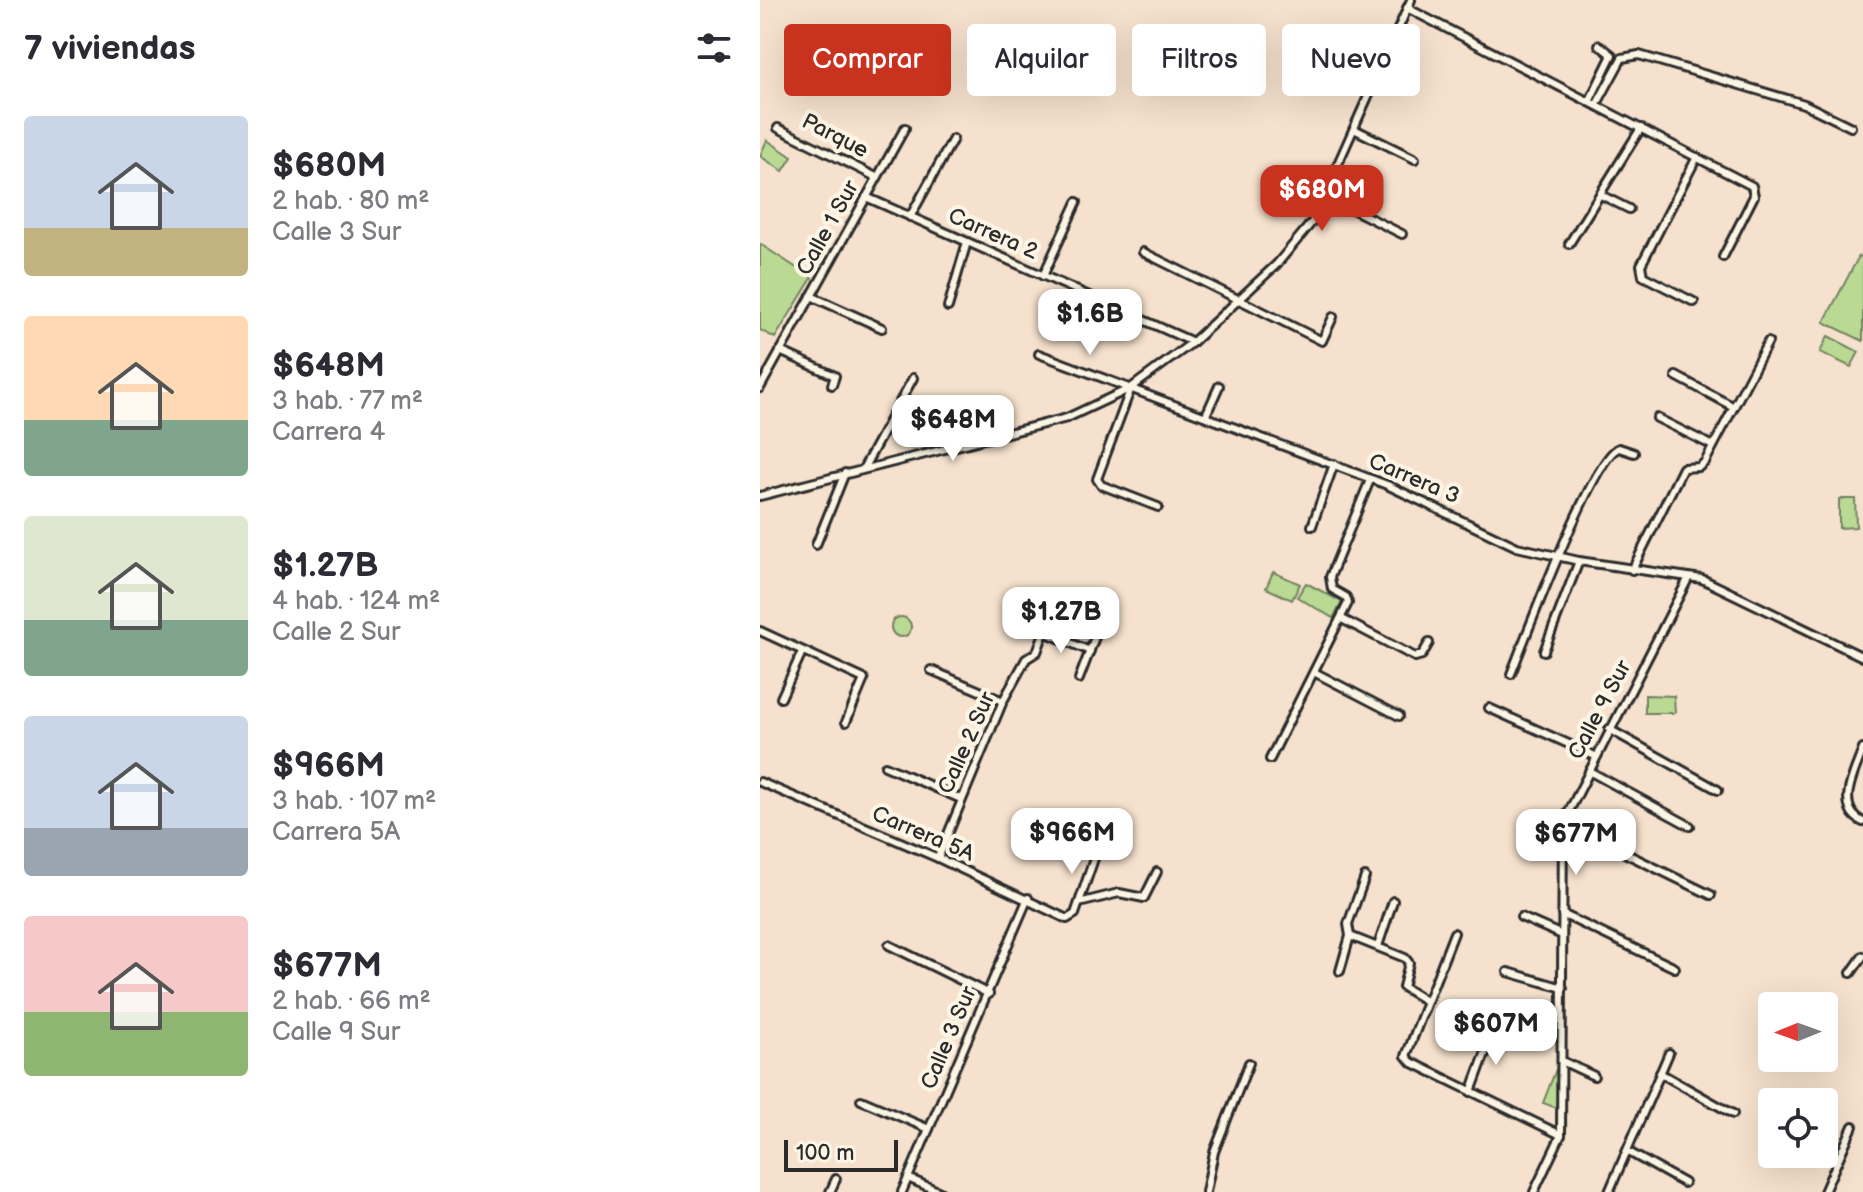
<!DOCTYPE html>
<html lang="es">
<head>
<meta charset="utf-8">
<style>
	body { margin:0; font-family:"Balsamiq Sans",sans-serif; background:#f7f7f7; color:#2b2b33; height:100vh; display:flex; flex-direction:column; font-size:30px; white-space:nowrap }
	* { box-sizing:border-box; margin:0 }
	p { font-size:26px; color:#7c7c81 }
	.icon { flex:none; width:44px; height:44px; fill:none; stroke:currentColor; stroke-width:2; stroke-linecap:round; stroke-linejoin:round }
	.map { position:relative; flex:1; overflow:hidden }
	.drawer { display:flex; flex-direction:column; background:#fff; width:760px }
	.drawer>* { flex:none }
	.hud { position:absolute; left:24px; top:24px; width:760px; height:72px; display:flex; gap:16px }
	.needle { width:52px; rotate:269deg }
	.controls { position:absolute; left:998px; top:992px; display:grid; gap:16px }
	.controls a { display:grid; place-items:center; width:80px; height:80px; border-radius:8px; background:#fff; box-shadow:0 8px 32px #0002; font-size:40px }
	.scale { position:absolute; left:24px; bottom:20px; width:114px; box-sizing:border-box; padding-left:8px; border:4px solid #2b2b2b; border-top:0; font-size:22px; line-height:28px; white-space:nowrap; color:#2b2b2b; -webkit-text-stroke:6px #fcf5e5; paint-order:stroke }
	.price { position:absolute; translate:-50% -68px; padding:0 18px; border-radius:16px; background:#fff; color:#222; font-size:26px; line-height:52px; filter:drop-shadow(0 2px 4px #0008) }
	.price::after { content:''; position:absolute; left:50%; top:48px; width:24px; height:18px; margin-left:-12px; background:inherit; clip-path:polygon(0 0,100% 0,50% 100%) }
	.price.on { background:#c8321e; color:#fff }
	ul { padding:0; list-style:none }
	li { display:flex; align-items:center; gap:24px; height:200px; padding:0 24px }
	li span { display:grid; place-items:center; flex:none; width:224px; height:160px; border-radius:8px; color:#555 }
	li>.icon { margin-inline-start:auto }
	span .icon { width:96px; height:96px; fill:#fffc; stroke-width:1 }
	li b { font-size:34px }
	h2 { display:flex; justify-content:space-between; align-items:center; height:96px; padding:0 24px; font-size:34px }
	.tag { padding:0 28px; border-radius:8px; background:#fff; box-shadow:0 8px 32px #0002; font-size:28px; line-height:72px }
	.tag.on { background:#c8321e; color:#fff }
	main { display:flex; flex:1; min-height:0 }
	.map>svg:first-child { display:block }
</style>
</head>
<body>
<main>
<section class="drawer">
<h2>7 viviendas<svg class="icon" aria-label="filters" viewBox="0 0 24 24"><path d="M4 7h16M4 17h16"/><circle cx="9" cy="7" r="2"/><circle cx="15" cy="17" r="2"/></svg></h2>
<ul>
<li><span style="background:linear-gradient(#c9d6e8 70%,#c2b280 0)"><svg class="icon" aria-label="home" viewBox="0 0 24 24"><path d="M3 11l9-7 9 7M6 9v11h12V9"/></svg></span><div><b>$680M</b><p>2 hab. · 80 m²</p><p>Calle 3 Sur</p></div></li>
<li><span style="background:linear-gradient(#ffd9b3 65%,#7fa58c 0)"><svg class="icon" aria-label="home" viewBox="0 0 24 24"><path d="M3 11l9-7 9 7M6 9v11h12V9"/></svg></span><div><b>$648M</b><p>3 hab. · 77 m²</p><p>Carrera 4</p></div></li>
<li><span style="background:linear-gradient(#dfe7d0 65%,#7fa58c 0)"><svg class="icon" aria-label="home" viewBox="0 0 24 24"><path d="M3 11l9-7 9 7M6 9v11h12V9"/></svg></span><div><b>$1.27B</b><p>4 hab. · 124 m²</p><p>Calle 2 Sur</p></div></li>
<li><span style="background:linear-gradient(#c9d6e8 70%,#9aa5b1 0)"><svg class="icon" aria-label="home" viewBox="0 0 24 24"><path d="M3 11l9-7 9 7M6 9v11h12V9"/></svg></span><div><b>$966M</b><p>3 hab. · 107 m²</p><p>Carrera 5A</p></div></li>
<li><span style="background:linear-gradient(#f6c9c9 60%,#8fb573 0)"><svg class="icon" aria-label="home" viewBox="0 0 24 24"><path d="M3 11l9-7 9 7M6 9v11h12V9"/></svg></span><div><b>$677M</b><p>2 hab. · 66 m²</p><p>Calle 9 Sur</p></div></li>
</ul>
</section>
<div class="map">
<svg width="1103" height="1192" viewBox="0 0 1103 1192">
	<rect width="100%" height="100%" fill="#f5e1cd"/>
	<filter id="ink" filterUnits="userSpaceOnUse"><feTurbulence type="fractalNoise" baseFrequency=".0125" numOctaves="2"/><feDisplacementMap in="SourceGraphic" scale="16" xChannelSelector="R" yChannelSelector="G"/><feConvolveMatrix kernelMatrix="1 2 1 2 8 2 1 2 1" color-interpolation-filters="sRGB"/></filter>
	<g filter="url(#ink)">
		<!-- green -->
		<g fill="#bada94" stroke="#728260" stroke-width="2">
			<path d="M7,140L32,157L23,171L0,156Z"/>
			<path d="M0,244L52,278L15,338L0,330Z"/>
			<path d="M1099,256L1103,258V341L1064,322Z"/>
			<path d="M1068,336L1099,352L1091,367L1060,352Z"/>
			<path d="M1079,499H1095L1096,527L1079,528Z"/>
			<path d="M513,572L540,584L532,600L506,588Z"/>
			<path d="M546,583L582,602L573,618L537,597Z"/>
			<circle cx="141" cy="627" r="10"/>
			<path d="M885,695L914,696L915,713H885Z"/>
			<path d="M798,1064L797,1108L783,1103Z"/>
		</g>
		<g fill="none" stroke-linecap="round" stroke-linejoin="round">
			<!-- minor casing -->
			<g stroke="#2b2b2b" stroke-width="12">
				<g id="minor">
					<path d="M647,8L992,186L994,196L963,257"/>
					<path d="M830,100L852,55L839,45"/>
					<path d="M837,104L862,58L879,55L1044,104L1091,127"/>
					<path d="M18,128L116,177"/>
					<path d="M594,129L655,159"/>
					<path d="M841,195L869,209"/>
					<path d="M566,196L642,234"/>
					<path d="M106,197L433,342"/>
					<path d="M150,217L193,139"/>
					<path d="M809,244L881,128"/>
					<path d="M383,252L562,341L573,317"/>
					<path d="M283,276L317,202"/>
					<path d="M51,296L122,328"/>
					<path d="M934,302L883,276L881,265L937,157"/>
					<path d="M188,307L207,242"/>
					<path d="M20,351L75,376L72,385"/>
					<path d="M279,354L627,485L757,547L819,561L942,579L1103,657"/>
					<path d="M916,376L974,407"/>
					<path d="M0,388L145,128"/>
					<path d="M371,388L337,479L341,485L398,507"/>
					<path d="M446,415L459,386"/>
					<path d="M897,418L953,446"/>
					<path d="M103,469L153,378"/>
					<path d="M0,496L307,418L371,388L433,342L517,264L552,222L651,0"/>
					<path d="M552,526L574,464"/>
					<path d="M56,545L85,473"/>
					<path d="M872,570L923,468L939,467L945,462L1008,342"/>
					<path d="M582,619L655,657L662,655L669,643"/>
					<path d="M0,631L104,679L86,722"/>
					<path d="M284,632L330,651"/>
					<path d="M784,651L819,561"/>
					<path d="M171,670L243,701"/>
					<path d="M554,672L639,716"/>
					<path d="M751,674C765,639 833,456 859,448L874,453"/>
					<path d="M319,679L343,616"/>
					<path d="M21,698L42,652"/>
					<path d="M729,708L835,756"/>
					<path d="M849,729L958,790"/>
					<path d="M1103,749C1095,772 1074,808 1103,822"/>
					<path d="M510,759L588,603L586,597L572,589L570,577L610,480"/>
					<path d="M125,766L201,799"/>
					<path d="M829,771L930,826"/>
					<path d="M0,782L178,858L307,919L315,914L338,847"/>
					<path d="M803,823L951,895"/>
					<path d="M178,858L243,701L266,659L277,652L294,605L293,601L269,593"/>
					<path d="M319,903L359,893L384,898L397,872"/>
					<path d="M802,914L915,968"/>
					<path d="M761,917L802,935"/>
					<path d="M694,933L646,1056L651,1062L801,1135"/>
					<path d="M590,936L645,958L649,963L643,987L666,1001"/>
					<path d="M129,945L229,994"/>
					<path d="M618,946L633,901"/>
					<path d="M580,971L590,936L588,924L605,877"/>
					<path d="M748,972L803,988"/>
					<path d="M1091,973L1103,956"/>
					<path d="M804,1062L834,1076"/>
					<path d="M900,1073L973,1114"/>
					<path d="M711,1092L733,1032"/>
					<path d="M101,1100L169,1129"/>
					<path d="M867,1151L924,1183"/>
					<path d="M148,1178L180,1192"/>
					<path d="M70,1192L76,1179"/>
					<path d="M142,1192L268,898"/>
					<path d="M446,1192L454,1152L489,1063"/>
					<path d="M774,1192L801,1135L803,823L928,579"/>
					<path d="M849,1192L909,1053"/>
					<path d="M1064,1192L1093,1126"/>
				</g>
			</g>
			<!-- minor -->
			<use href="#minor" stroke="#fcf5e5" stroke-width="6"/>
		</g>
	</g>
	<g text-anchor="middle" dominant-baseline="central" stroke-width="8" stroke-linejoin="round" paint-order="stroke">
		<!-- street labels -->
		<g font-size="22" fill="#2b2b2b" stroke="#fcf5e5">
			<text transform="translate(75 136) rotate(27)">Parque</text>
			<text transform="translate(68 228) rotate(-61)">Calle 1 Sur</text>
			<text transform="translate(233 234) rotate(24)">Carrera 2</text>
			<text transform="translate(654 479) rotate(23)">Carrera 3</text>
			<text transform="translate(840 710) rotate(-62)">Calle 9 Sur</text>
			<text transform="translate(207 743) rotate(-66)">Calle 2 Sur</text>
			<text transform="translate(163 834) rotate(23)">Carrera 5A</text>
			<text transform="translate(189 1038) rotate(-67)">Calle 3 Sur</text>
		</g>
	</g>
</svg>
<div class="controls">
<a><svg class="needle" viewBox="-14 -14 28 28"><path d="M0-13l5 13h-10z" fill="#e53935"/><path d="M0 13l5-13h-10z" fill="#7c7c81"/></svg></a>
<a><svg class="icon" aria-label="locate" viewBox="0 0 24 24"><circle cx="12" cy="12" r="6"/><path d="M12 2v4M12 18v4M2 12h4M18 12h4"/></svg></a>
</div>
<div class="scale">100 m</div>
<b class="price on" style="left:562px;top:233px">$680M</b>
<b class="price" style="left:330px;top:357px">$1.6B</b>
<b class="price" style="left:193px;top:463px">$648M</b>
<b class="price" style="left:301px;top:655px">$1.27B</b>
<b class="price" style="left:312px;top:876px">$966M</b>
<b class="price" style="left:816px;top:877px">$677M</b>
<b class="price" style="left:736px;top:1067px">$607M</b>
<div class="hud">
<a class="tag on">Comprar</a>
<a class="tag">Alquilar</a>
<a class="tag">Filtros</a>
<a class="tag">Nuevo</a>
</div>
</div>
</main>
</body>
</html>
